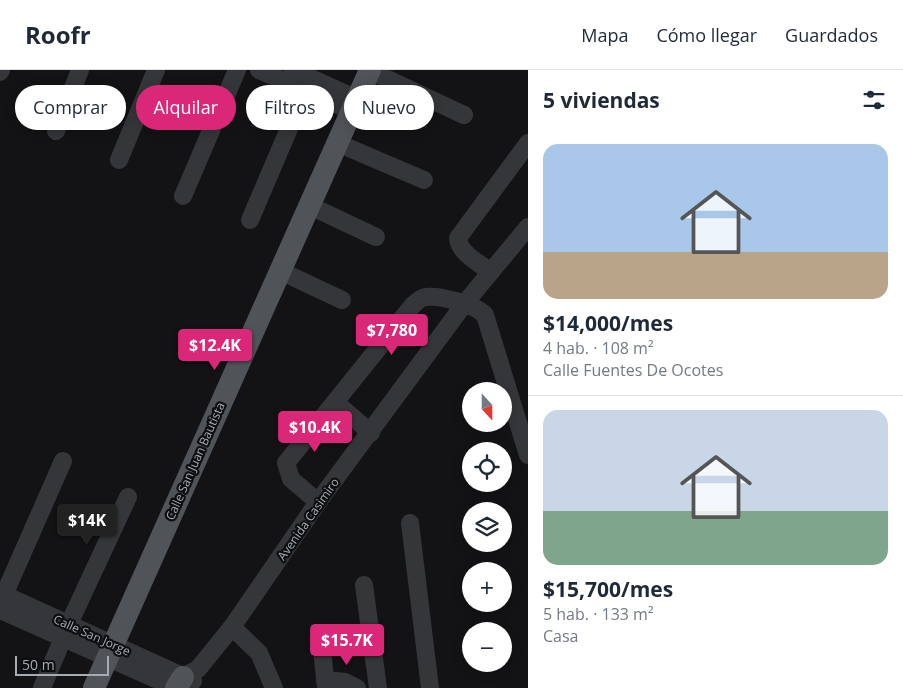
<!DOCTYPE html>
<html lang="es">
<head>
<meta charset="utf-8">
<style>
	body { margin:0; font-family:"Open Sans",sans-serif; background:#f2f2f3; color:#1f2937; height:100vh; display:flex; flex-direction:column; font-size:19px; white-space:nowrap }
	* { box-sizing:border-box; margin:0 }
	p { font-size:16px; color:#747a83 }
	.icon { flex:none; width:28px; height:28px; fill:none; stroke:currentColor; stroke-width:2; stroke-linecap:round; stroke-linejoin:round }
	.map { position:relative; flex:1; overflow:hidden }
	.drawer { display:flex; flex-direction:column; background:#fff; width:375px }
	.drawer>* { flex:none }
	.banner { position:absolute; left:15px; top:15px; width:438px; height:45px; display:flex; gap:10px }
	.needle { width:32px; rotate:159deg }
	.buttons { position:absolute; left:462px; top:312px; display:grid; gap:10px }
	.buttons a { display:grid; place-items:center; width:50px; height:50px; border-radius:50%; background:#fff; box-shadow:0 2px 12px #0003; font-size:25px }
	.scale { position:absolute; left:15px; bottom:12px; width:94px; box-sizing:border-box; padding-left:5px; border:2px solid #a5acb4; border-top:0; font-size:14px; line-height:18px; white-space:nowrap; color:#a5acb4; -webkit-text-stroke:4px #0e0e10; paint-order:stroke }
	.price { position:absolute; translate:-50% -42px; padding:0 11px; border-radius:5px; background:#db2777; color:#fff; font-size:16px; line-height:32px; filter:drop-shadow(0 1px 2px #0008) }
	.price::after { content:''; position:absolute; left:50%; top:30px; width:15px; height:11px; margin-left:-8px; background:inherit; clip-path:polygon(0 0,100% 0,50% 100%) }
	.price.on { background:#222; color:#fff }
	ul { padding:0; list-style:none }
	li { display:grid; align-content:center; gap:10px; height:265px; padding:0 15px }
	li+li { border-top:1px solid #e0e1e3 }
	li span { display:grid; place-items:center; height:155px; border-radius:15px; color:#555 }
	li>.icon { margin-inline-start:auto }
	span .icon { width:90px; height:90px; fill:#fffc; stroke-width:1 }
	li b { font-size:21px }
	h2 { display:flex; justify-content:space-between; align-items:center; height:60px; padding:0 15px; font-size:21px }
	.tag { padding:0 18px; border-radius:22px; background:#fff; box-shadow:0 2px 12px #0003; font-size:18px; line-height:45px }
	.tag.on { background:#db2777; color:#fff }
	header { display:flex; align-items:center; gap:30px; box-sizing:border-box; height:70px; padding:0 25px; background:#fff; border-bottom:1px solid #e0e1e3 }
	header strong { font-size:24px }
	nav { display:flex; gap:28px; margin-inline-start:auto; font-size:18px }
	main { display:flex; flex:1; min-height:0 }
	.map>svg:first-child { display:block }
</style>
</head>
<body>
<header>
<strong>Roofr</strong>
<nav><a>Mapa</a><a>Cómo llegar</a><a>Guardados</a></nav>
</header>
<main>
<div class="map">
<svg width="528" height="618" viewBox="0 0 528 618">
	<rect width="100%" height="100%" fill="#131315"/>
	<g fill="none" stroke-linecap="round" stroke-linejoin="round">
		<!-- minor -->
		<g stroke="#343639" stroke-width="18">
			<path d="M259,0L363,46"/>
			<path d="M293,0L368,34"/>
			<path d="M0,2L1,0"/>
			<path d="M381,6L464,45"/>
			<path d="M56,61L80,0"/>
			<path d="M349,78L424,110"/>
			<path d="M119,90L156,0"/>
			<path d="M183,126L237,0"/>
			<path d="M321,141L376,167"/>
			<path d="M250,150L305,21"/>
			<path d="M491,202C479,193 459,183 458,168L528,73"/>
			<path d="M291,206L342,230"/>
			<path d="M371,363L335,332L413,235C417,232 421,227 426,227C440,225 476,235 485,245L528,385"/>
			<path d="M318,432L291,409L286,393L335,332"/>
			<path d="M410,453L430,618"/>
			<path d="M364,515L378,618"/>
			<path d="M0,523L193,611"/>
			<path d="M4,525L63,391"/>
			<path d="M0,540L176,618"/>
			<path d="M69,554L128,427"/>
			<path d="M232,557L259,583L274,618"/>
			<path d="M321,569L326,618"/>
			<path d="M183,607L198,599L232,557L318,432L465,233L528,157"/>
			<path d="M325,610L345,612L357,618"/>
			<path d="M42,618L63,568"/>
		</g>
		<!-- major -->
		<g stroke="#505358" stroke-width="22">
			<path d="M94,618L370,0"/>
			<path d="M176,618L183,607"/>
		</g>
	</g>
	<g text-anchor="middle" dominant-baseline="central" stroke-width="4.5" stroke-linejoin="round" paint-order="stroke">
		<!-- street labels -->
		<g font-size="12" fill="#a5acb4" stroke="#0e0e10">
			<text transform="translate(195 391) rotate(-66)">Calle San Juan Bautista</text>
			<text transform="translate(308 449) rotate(-55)">Avenida Casimiro</text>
			<text transform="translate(92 565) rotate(24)">Calle San Jorge</text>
		</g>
	</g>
</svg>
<div class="buttons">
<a><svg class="needle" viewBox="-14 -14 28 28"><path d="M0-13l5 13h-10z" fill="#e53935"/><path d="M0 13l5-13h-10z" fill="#747a83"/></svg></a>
<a><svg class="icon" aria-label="locate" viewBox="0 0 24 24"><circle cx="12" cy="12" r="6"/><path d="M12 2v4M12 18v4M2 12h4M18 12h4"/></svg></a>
<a><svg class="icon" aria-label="layers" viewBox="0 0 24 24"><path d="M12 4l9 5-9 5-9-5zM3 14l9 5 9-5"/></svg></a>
<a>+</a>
<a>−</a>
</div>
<div class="scale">50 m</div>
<b class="price" style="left:392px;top:286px">$7,780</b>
<b class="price" style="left:215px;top:301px">$12.4K</b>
<b class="price" style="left:315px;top:383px">$10.4K</b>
<b class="price on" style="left:87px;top:476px">$14K</b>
<b class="price" style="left:347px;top:596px">$15.7K</b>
<div class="banner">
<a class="tag">Comprar</a>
<a class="tag on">Alquilar</a>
<a class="tag">Filtros</a>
<a class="tag">Nuevo</a>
</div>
</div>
<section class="drawer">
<h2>5 viviendas<svg class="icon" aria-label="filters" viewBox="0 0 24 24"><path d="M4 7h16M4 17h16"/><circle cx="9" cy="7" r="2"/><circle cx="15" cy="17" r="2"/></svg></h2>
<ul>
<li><span style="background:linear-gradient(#a9c7e8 70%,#b9a48a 0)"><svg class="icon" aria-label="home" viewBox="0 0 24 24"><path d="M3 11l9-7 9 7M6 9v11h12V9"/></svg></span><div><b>$14,000/mes</b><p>4 hab. · 108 m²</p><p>Calle Fuentes De Ocotes</p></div></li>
<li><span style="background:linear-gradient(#c9d6e8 65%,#7fa58c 0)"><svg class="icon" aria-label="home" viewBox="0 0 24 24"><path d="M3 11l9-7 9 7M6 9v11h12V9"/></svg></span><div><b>$15,700/mes</b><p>5 hab. · 133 m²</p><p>Casa</p></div></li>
</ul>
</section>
</main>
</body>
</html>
